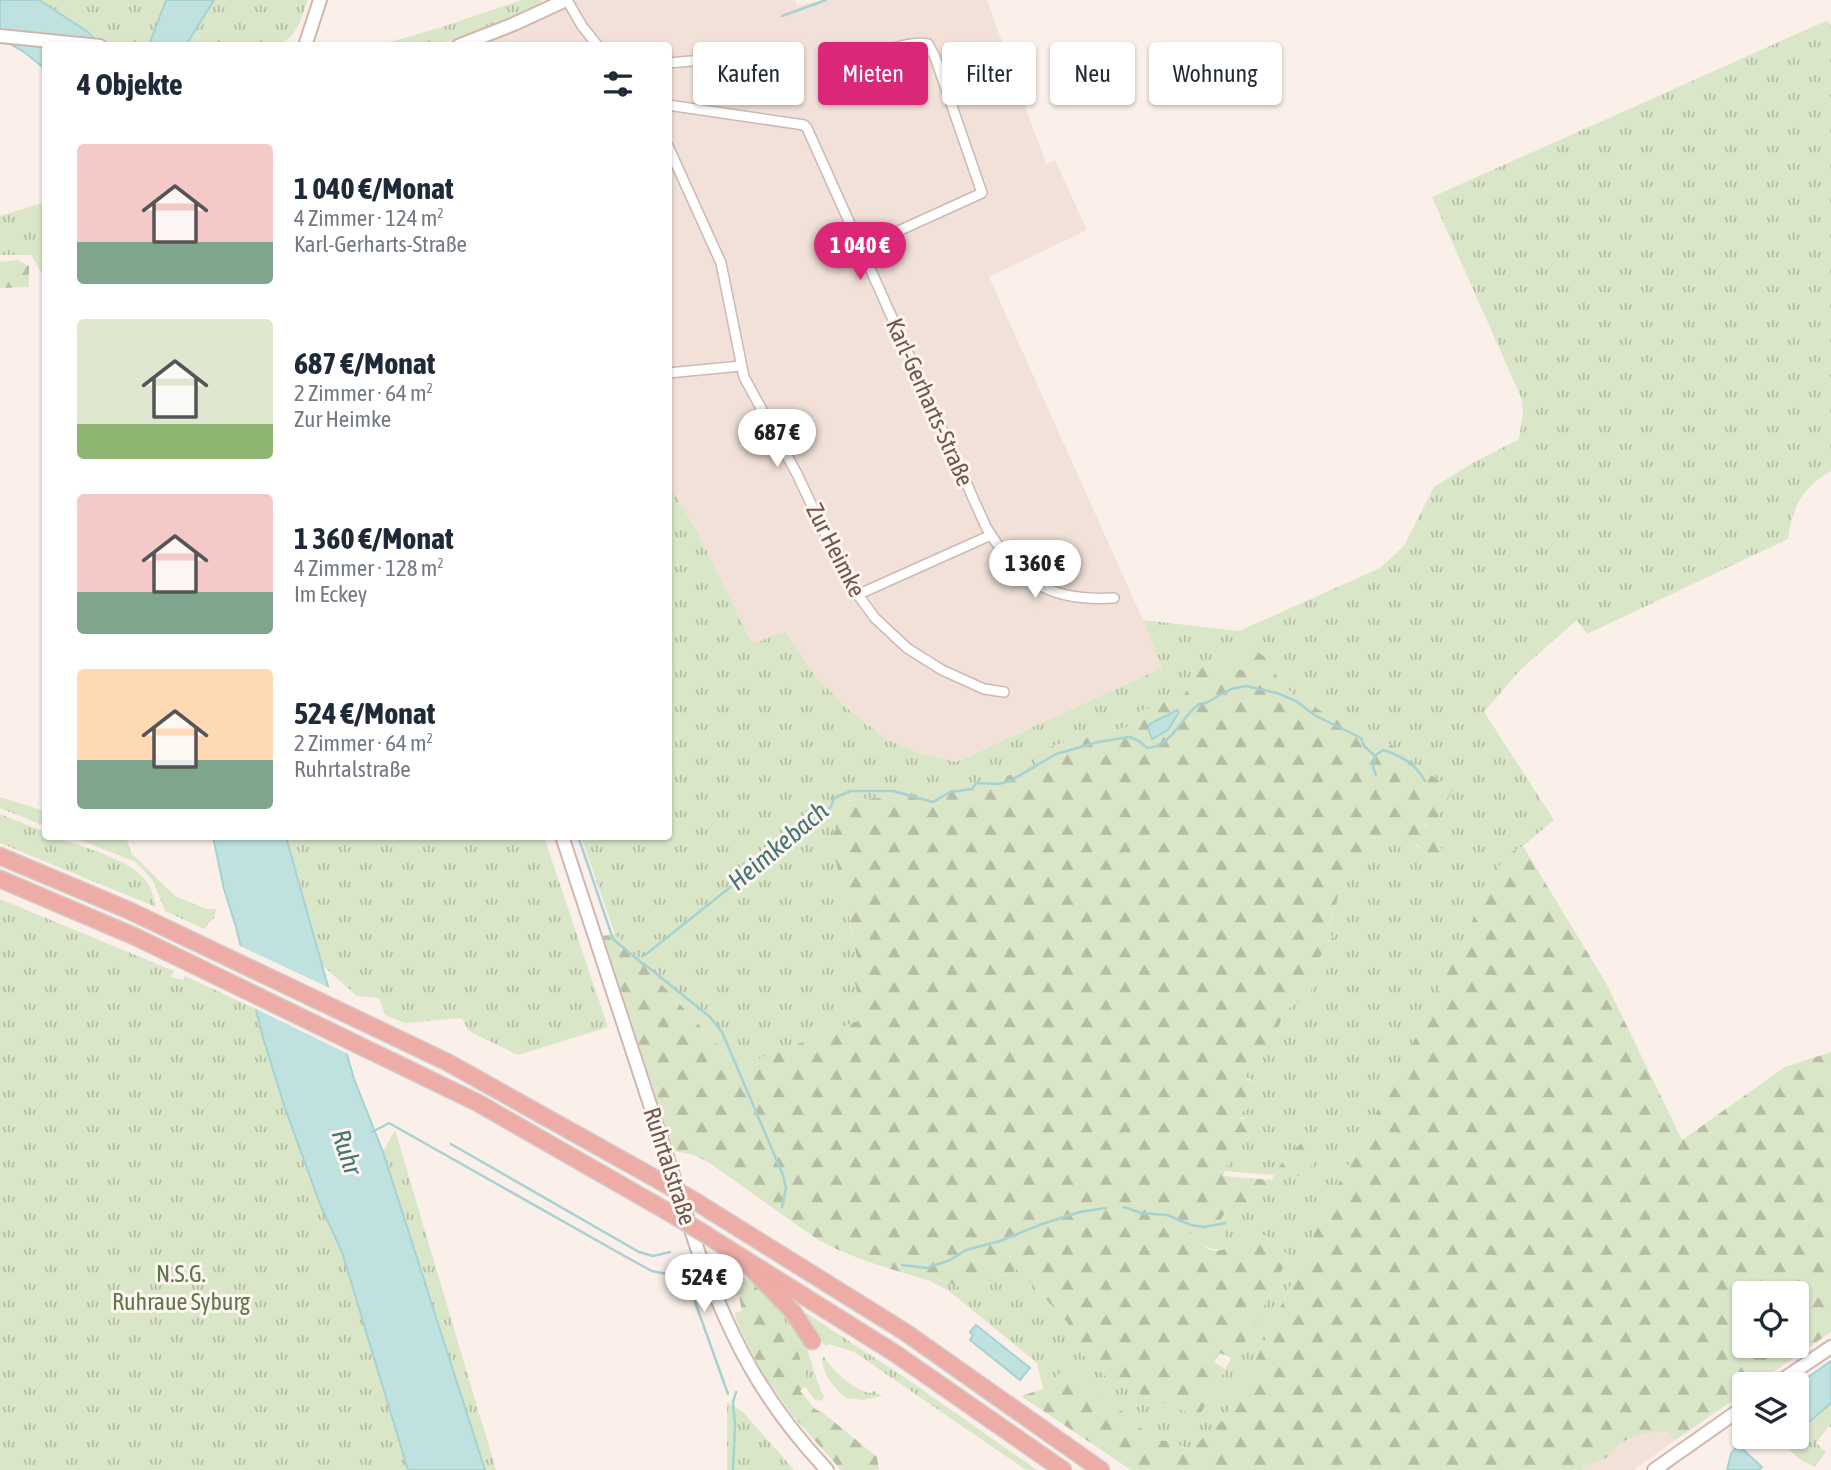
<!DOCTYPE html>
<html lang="de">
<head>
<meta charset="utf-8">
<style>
	body { margin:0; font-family:"Asap Condensed",sans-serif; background:#f6f6f7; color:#1f2937; height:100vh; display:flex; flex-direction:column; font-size:26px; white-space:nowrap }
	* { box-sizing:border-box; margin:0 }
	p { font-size:23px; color:#747a83 }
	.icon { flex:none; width:38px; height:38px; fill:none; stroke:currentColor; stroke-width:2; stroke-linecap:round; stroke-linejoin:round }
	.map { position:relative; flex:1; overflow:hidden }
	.panel { position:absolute; left:42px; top:42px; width:630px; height:798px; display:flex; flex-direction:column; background:#fff; border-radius:7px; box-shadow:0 2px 5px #0004 }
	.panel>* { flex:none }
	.top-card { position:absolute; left:693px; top:42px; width:665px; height:63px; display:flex; gap:14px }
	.tools { position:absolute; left:1732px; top:1281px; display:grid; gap:14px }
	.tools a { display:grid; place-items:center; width:77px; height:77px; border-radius:7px; background:#fff; box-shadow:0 2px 5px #0004; font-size:35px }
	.price { position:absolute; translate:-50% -60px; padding:0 16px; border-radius:24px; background:#fff; color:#222; font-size:23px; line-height:46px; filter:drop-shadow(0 2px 4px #0008) }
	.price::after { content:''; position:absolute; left:50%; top:42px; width:21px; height:16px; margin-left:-10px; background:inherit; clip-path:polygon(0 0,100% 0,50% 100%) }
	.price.current { background:#db2777; color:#fff }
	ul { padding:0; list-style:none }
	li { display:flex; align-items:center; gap:21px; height:175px; padding:0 35px }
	li span { display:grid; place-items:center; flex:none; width:196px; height:140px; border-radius:7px; color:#555 }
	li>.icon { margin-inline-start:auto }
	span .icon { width:84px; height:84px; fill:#fffc; stroke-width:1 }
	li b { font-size:30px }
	h2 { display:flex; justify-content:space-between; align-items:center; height:84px; padding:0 35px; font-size:30px }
	.tag { padding:0 24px; border-radius:7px; background:#fff; box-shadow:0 2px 5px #0004; font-size:24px; line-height:63px }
	.tag.current { background:#db2777; color:#fff }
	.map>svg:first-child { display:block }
</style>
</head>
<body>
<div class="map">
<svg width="1831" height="1470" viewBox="0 0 1831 1470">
	<defs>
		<pattern id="grass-tufts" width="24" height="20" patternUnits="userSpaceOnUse" patternTransform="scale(1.75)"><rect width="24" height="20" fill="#dae6c8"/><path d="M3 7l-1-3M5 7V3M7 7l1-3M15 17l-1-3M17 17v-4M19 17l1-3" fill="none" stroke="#b5bda5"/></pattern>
		<pattern id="forest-firs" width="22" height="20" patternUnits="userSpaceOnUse" patternTransform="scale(1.75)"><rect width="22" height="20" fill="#dae6c8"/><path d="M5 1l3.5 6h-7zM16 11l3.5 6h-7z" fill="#b5bda5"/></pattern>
	</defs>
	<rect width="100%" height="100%" fill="#faf0e9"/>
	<!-- residential -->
	<g fill="#f1e1d8">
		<path d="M566,0H795L797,6L822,0H987L1046,164L1055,160L1087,230L989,277L1143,620L1162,668L955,762L921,754L886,739L849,710L816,677L785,632L752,645L696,529L669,485L668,46H458Z"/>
		<path d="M1669,1432L1674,1441L1634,1470H1583L1581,1467L1606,1458L1620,1442L1644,1433Z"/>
	</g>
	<!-- grass -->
	<g fill="url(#grass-tufts)">
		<path d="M39,0H308C303,13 299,30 288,39C269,54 178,41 151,39L149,45H100L88,32Z"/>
		<path d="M521,0H543C518,20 459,42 426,45C410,47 393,45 377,46L448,25Z"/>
		<path d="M1828,20L1831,27V471C1802,488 1792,507 1788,539L1587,634L1577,620L1521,669L1484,712L1554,820L1523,846L1504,857L1409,1051L1334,1192L1257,1357L1224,1419L1191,1450L1169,1441L1152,1440L1131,1418L1043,1389L1037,1363L949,1291L930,1281L934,1278L969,1290L1018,1269L1067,1322L1087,1361L1112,1381L1128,1384L1201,1414L1231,1358L1246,1341L1289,1256L1266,1235H1258L1251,1244C1208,1252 1214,1254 1180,1227V1224C1198,1223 1207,1222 1218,1239L1219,1222L1228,1210L1232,1214L1275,1185L1280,1176L1314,1162L1316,1136L1315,1133L1274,1175L1223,1171L1230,1158L1254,1131L1244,1117L1235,1120L1233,1116L1239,1111L1252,1080L1242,1076L1245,1068L1275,1036L1284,1012L1311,991C1314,967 1317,956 1335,940L1327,930L1338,896L1367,843L1389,831C1404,840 1420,845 1433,858L1425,834L1419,827L1422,825L1427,826L1453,789L1414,764L1403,750L1374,738L1357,723L1324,713L1283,687L1267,658L1251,670H1223L1218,660L1193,671L1185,694L1136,713L1140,724L1037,750V769L930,793L835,802L846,901L859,969L854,978L864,1019L738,1067L615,934L581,837L668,836L669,485L696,529L752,644L785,632L816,677L849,710L886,739L921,754L956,762L1162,668L1143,620L1239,631L1380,568L1404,546L1434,487L1471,464L1519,439L1523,412L1521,397L1432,197Z"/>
		<path d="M45,202L46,276H43L31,255H0V216Z"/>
		<path d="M0,797L45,811V826L0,808Z"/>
		<path d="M0,814L45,832L46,836L55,837C81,847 131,859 146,881C152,889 154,898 156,907L0,843Z"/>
		<path d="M72,837H126L131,853L175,896L206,909H216L214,918L204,929L165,911L153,881L136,862Z"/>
		<path d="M286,837H544L608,1027L518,1055L469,1031L462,1018L405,1023L385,1015L379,998L357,996L323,966Z"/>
		<path d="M0,899L174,971L171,977L183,980L185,976L256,1009L428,1470H0Z"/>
		<path d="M395,1130L496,1470H485L383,1152Z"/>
		<path d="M761,1287C779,1304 798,1325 807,1349C813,1365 816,1381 824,1397L822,1401L814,1399L805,1386L809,1383Z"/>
		<path d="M806,1313L904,1377L1037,1470H1026L854,1352L829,1344L826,1346L816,1337L805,1316Z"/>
		<path d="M824,1357C833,1371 854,1391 871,1393L874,1391L882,1396L864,1400L846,1398C834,1388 823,1375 822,1359Z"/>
		<path d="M727,1402L743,1412L794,1470H727Z"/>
		<path d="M1831,1403V1428L1829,1426L1816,1443L1826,1452L1815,1467L1799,1459L1787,1447Z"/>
	</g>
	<!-- forest -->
	<g fill="url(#forest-firs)" fill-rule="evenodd">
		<path d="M17,260L29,266V287L0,288V262Z"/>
		<path d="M1244,644L1267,658L1283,687L1324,713L1357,723L1374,738L1403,750L1414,764L1453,789L1434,825H1422L1420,827L1443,850L1439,857L1433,858L1418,845L1409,844L1389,831L1367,843L1338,896L1327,929L1335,940C1317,956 1314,967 1311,991L1284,1012L1275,1036L1245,1068L1243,1076L1257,1085L1259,1104L1233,1116L1235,1119L1250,1118L1254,1131L1230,1158L1223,1176L1272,1180C1278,1163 1300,1143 1315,1133L1316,1136L1314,1162L1303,1176H1280L1275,1185L1232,1214L1227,1210L1219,1222L1227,1229L1225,1237L1218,1239C1207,1222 1198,1223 1180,1224L1208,1249L1215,1251L1251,1244L1258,1235H1266L1289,1256L1246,1341L1231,1358L1220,1353L1214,1362L1225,1369L1199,1417L1135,1392L1128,1384L1112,1381L1087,1361L1067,1322L1018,1269L969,1290L934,1278L930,1281C892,1269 852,1259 817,1239L708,1162L694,1155L674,1151L603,936L615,934L738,1067L863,1019L854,978V972L859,968L846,901L830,838L836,829L835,802L930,793L1037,769V750L1140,724L1136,713L1185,694L1193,671L1218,660L1224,670H1250L1232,650Z"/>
		<path d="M1523,846L1606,983L1682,1140L1785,1067L1831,1052V1332L1756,1384H1745V1392L1674,1441L1669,1432L1644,1433L1621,1442L1606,1458L1582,1467L1583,1470H1131L1021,1396L1043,1389L1064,1369L1131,1418L1152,1440L1169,1441L1190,1450L1224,1419L1257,1357L1334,1192L1409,1051L1504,856ZM1797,1293V1346H1745V1293Z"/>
		<path d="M716,1262L761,1287L789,1328L809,1383L800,1391L815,1409L823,1413L877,1457L879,1470H841L793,1416L763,1375L736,1320L735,1313L742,1311L739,1296L727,1293Z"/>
	</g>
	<!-- water -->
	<g fill="#bfe2e0" stroke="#a6d2d1" stroke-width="2">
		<path d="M0,0H39L88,32L100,45L46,46L45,69L24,52L0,38Z"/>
		<path d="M166,0H214L186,45H149Z"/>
		<path d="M1177,710L1179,712L1168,730L1152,739L1148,728L1150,724Z"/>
		<path d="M213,837H286L354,1079L383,1152L485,1470H408L342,1252L320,1204L284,1105L262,1034L236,927L224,889Z"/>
		<path d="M976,1325L1030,1368L1020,1380L970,1340L973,1335L970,1332Z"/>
		<path d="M1831,1361V1403L1797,1433V1385Z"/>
		<path d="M1738,1445L1762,1467L1759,1470H1727L1731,1454Z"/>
	</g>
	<!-- pier -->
	<path fill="#faf0e9" d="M236,944L334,990L352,1056L252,1007Z"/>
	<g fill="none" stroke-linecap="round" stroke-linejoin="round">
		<!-- stream -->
		<g stroke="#a6d2d1" stroke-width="2.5">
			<path d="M782,16L826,0"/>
			<path d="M1376,775L1373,767L1375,756L1383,750C1401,756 1416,764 1425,781"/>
			<path d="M578,836L613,939L643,964"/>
			<path d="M645,955L831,807L834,798L851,791H893L933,802L950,792L972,789L976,783L998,784L1010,781L1056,754L1098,742L1129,737L1139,741L1147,748C1172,747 1181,717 1199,704L1206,703L1231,689L1246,686L1277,693L1296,701L1316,716L1361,738L1364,746L1375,756"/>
			<path d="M643,963L710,1017L722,1032L783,1175L786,1188L782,1207"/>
			<path d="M372,1132L389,1123L628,1258L652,1271L671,1275"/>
			<path d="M451,1144L639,1252L653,1256L670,1252"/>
			<path d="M1124,1207L1141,1213L1167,1215L1191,1225L1204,1227L1225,1223"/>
			<path d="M902,1265L927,1268L950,1260L966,1250L1000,1241L1042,1224L1080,1212L1106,1208"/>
			<path d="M686,1280L690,1288L728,1394"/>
			<path d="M733,1470L735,1425L733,1402L736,1392"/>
		</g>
		<!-- street casing -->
		<g stroke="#cdb9b3" stroke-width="12">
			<g id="street">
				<path d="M567,0L582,26L598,46"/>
				<path d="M668,63L761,55"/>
				<path d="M668,105L804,125L807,128L986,527C1019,581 1049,602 1114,598"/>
				<path d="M668,146L721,263L744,377L797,474L847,580L875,618L907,648L942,670L984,689L1004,692"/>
				<path d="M861,248L982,193L935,57L928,44C913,41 897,47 883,52"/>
				<path d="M668,373L741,366"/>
				<path d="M857,595L991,535"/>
			</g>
		</g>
		<!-- secondary casing -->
		<g stroke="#cfb8b0" stroke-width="16">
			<g id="secondary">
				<path d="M0,36L100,46"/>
				<path d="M305,46L320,0"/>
				<path d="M458,46L514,24L566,0"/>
				<path d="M562,836L698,1251C731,1339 762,1401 827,1470"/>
				<path d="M1776,1384L1831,1347"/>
				<path d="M1654,1470L1745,1406"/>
			</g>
		</g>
		<!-- highway casing -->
		<g stroke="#d5ccca" stroke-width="19">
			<g id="highway">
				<path d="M0,856L128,910L447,1062L660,1181"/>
				<path d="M0,879L136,937L478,1103L670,1213"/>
				<path d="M698,1203L905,1332L1101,1470"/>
				<path d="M708,1236L896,1354L1063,1470"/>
				<path d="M751,1268L793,1312L812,1341"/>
			</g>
		</g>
		<!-- street -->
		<use href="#street" stroke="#fff" stroke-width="9"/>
		<!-- secondary -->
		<use href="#secondary" stroke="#fff" stroke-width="12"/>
		<!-- highway -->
		<use href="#highway" stroke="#edaca6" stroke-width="16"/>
		<!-- highway-bridge casing -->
		<g stroke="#d5ccca" stroke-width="19" stroke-linecap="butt">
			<g id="highway-bridge">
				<path d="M660,1181L698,1203"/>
				<path d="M670,1213L708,1236"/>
			</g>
		</g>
		<!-- highway-bridge -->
		<use href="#highway-bridge" stroke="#edaca6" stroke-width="16"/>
	</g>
	<g text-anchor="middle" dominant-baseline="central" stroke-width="6" stroke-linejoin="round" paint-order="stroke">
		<!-- street labels -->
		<g font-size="24" fill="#72554f" stroke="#fdf5ef">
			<text transform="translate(930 402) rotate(66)">Karl-Gerharts-Straße</text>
			<text transform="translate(836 550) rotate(63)">Zur Heimke</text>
			<text transform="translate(670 1166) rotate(72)">Ruhrtalstraße</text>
		</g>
		<!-- park labels -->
		<g font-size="24" fill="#5e7648" stroke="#fdf5ef">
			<text x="181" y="1273">N.S.G.<tspan x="181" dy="28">Ruhraue Syburg</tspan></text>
		</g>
		<!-- water labels -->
		<g font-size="26" font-style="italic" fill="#447574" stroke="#fdf5ef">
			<text transform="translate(778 846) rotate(-40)">Heimkebach</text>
			<text transform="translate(347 1152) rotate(72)">Ruhr</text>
		</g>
	</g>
</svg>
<div class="tools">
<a><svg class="icon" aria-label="locate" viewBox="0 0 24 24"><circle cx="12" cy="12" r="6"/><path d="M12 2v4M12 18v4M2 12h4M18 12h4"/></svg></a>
<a><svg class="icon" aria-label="layers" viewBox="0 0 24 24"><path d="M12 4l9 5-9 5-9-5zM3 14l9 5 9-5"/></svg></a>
</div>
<b class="price current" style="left:860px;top:282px">1 040 €</b>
<b class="price" style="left:777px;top:469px">687 €</b>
<b class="price" style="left:1035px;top:600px">1 360 €</b>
<b class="price" style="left:704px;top:1314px">524 €</b>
<div class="top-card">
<a class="tag">Kaufen</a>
<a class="tag current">Mieten</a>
<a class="tag">Filter</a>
<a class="tag">Neu</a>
<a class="tag">Wohnung</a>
</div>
<section class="panel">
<h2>4 Objekte<svg class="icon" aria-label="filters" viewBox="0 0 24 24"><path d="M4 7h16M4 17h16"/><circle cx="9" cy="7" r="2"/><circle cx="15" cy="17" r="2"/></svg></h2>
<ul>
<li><span style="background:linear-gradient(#f6c9c9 70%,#7fa58c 0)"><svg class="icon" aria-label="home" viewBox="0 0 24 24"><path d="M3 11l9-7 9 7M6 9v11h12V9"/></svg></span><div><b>1 040 €/Monat</b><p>4 Zimmer · 124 m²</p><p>Karl-Gerharts-Straße</p></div></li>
<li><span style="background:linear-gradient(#dfe7d0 75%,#8fb573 0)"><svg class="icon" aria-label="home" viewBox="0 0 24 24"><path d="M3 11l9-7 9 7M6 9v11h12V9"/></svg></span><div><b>687 €/Monat</b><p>2 Zimmer · 64 m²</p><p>Zur Heimke</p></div></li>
<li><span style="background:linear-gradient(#f6c9c9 70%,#7fa58c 0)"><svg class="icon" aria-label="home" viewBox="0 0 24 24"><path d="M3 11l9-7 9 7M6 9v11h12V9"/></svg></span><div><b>1 360 €/Monat</b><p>4 Zimmer · 128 m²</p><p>Im Eckey</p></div></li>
<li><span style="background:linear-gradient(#ffd9b3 65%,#7fa58c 0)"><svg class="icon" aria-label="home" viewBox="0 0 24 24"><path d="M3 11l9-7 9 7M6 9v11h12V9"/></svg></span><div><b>524 €/Monat</b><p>2 Zimmer · 64 m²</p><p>Ruhrtalstraße</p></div></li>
</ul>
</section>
</div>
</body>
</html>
